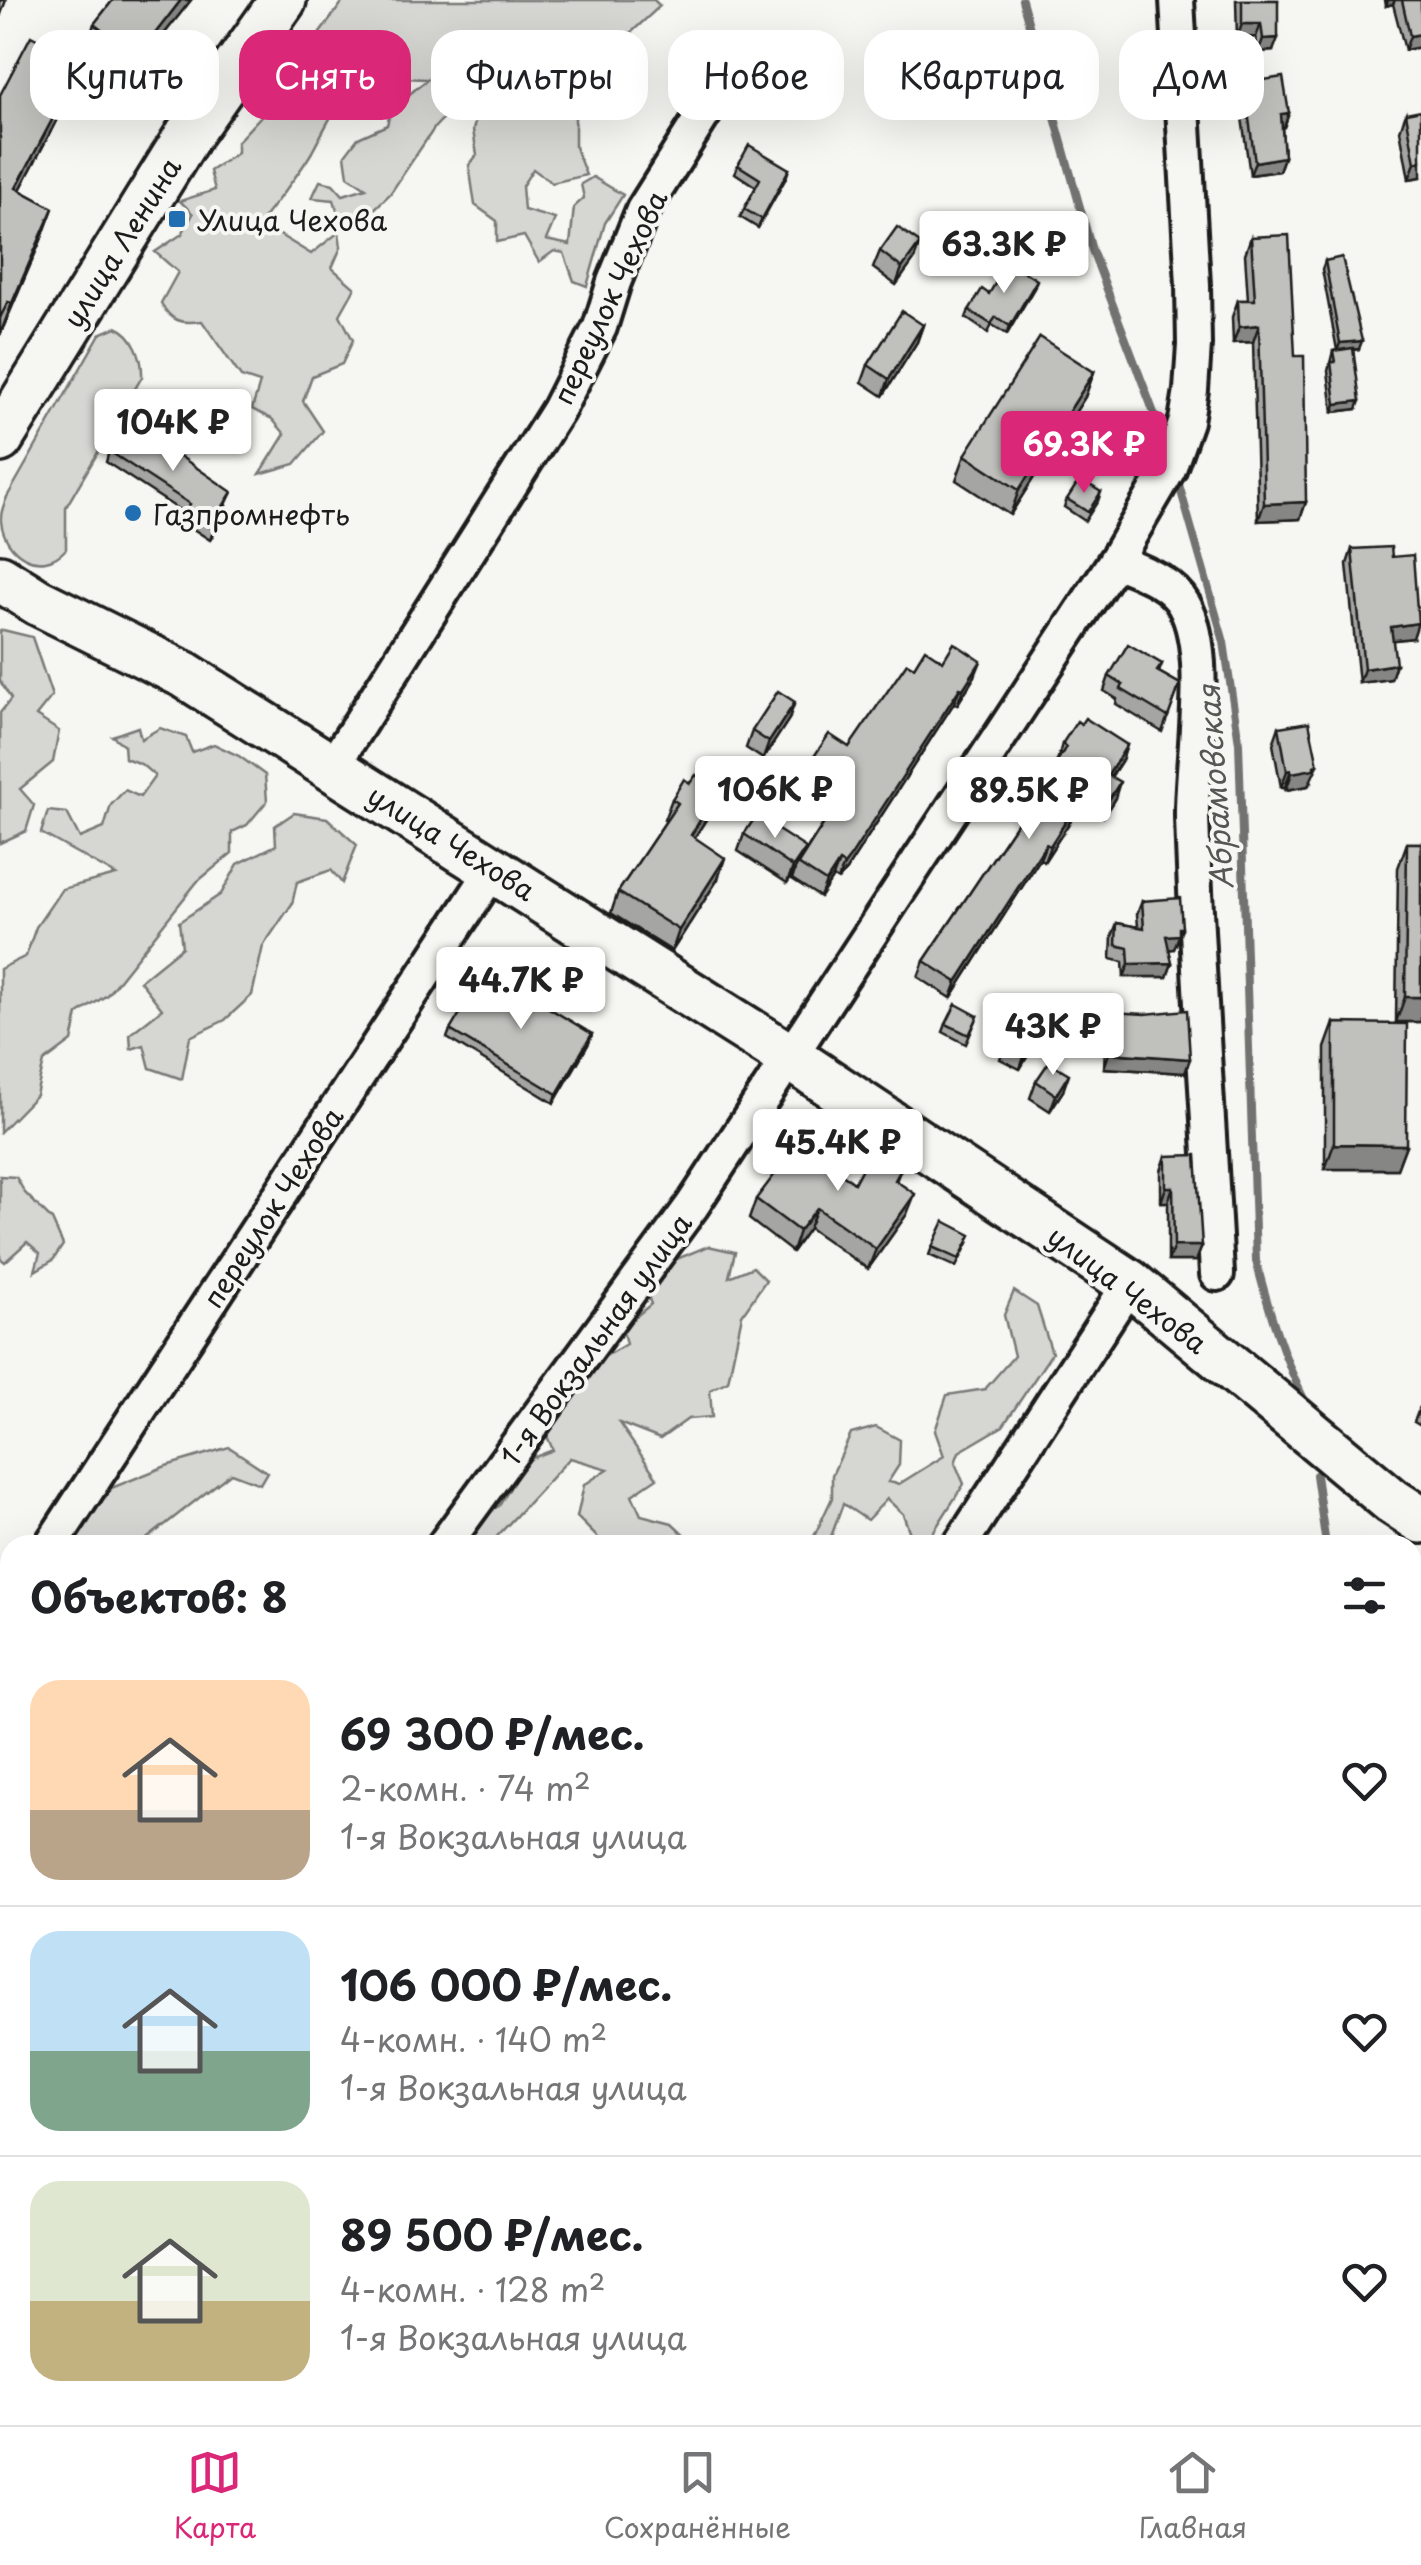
<!DOCTYPE html>
<html lang="ru">
<head>
<meta charset="utf-8">
<style>
	body { margin:0; font-family:"Playpen Sans",sans-serif; background:#f2f2f2; color:#202124; height:100vh; display:flex; flex-direction:column; font-size:38px; white-space:nowrap }
	* { box-sizing:border-box; margin:0 }
	p { font-size:32px; color:#757577 }
	.icon { flex:none; width:55px; height:55px; fill:none; stroke:currentColor; stroke-width:2; stroke-linecap:round; stroke-linejoin:round }
	.map { position:relative; flex:1; overflow:hidden }
	.side { position:absolute; left:0px; top:1535px; width:1422px; height:890px; display:flex; flex-direction:column; background:#fff; border-radius:30px 30px 0 0; box-shadow:0 10px 40px #0002 }
	.side>* { flex:none }
	.top-card { position:absolute; left:30px; top:30px; width:1362px; height:90px; display:flex; gap:20px }
	.price { position:absolute; translate:-50% -85px; padding:0 22px; border-radius:10px; background:#fff; color:#222; font-size:32px; line-height:65px; filter:drop-shadow(0 2px 5px #0008) }
	.price::after { content:''; position:absolute; left:50%; top:60px; width:30px; height:22px; margin-left:-15px; background:inherit; clip-path:polygon(0 0,100% 0,50% 100%) }
	.price.selected { background:#db2777; color:#fff }
	ul { padding:0; list-style:none }
	li { display:flex; align-items:center; gap:30px; height:250px; padding:0 30px }
	li+li { border-top:2px solid #e0e0e0 }
	li span { display:grid; place-items:center; flex:none; width:280px; height:200px; border-radius:30px; color:#555 }
	li>.icon { margin-inline-start:auto }
	span .icon { width:120px; height:120px; fill:#fffc; stroke-width:1 }
	li b { font-size:42px }
	h2 { display:flex; justify-content:space-between; align-items:center; height:120px; padding:0 30px; font-size:42px }
	.pill { padding:0 35px; border-radius:30px; background:#fff; box-shadow:0 10px 40px #0002; font-size:35px; line-height:90px }
	.pill.selected { background:#db2777; color:#fff }
	.tab-bar { display:flex; justify-content:space-around; align-items:center; height:140px; border-top:2px solid #e0e0e0; background:#fff; font-size:28px; color:#757577 }
	.tab-bar a { display:grid; justify-items:center; gap:5px }
	.tab-bar .selected { color:#db2777 }
	.map>svg:first-child { display:block }
</style>
</head>
<body>
<div class="map">
<svg width="1421" height="2425" viewBox="0 0 1421 2425">
	<rect width="100%" height="100%" fill="#f6f6f2"/>
	<filter id="ink" filterUnits="userSpaceOnUse"><feTurbulence type="fractalNoise" baseFrequency=".01" numOctaves="2"/><feDisplacementMap in="SourceGraphic" scale="20" xChannelSelector="R" yChannelSelector="G"/><feConvolveMatrix kernelMatrix="1 2 1 2 8 2 1 2 1" color-interpolation-filters="sRGB"/></filter>
	<g filter="url(#ink)">
		<!-- grass -->
		<g fill="#d6d6d2" stroke="#797977" stroke-width="2.5">
			<path d="M344,0H654L660,6L610,52L627,57L612,95L575,115V147L586,175L552,183L533,169L522,186L524,210L555,219L546,240L570,245L574,207L584,198L581,184L593,177L623,195L605,223L587,286L574,281L564,253L554,251L539,262L524,236L497,242V221L475,205L469,165L477,155L473,130L489,70L435,127L390,194L364,219L339,216L334,200L312,198L320,181L333,184L343,195L366,188L348,176L345,155L358,138L387,125L391,109L428,79L403,78L384,51C348,79 333,113 312,152C298,176 278,199 261,222L264,234H278L311,254L339,232L341,247L332,268L355,288L340,315L353,340L342,364L312,376L303,401L323,431L295,464L260,474L285,434L272,419L252,409L260,383L241,377L202,321C182,324 171,322 161,303L178,272L155,252L182,234L193,214L180,201L215,190L210,171L237,153V142L294,80L301,59Z"/>
			<path d="M116,327C134,334 143,358 142,377L66,507V549C41,577 4,554 1,521C0,512 4,505 7,497L100,334Z"/>
			<path d="M3,630L32,637L52,696L36,716L59,731L53,762L20,789L34,805L26,831L0,843V713L11,699L0,681V631Z"/>
			<path d="M138,727L141,739L160,728L186,737L192,752L214,744L239,756L265,775L267,801L247,825L232,832V853L197,882L107,995L78,1014L72,1041L44,1062L36,1095L0,1132V969L26,956L36,927L62,889L116,875L41,833L48,811L67,813L80,838L104,828L111,805L125,790L140,797L155,776L141,764L125,758L124,745L112,736Z"/>
			<path d="M294,813L327,818L357,845L342,883L331,870L297,882L292,904L263,946L252,995L225,1020L190,1037L182,1079L150,1068L144,1045L131,1049L130,1034L162,1009L140,981L182,947L179,922L221,894L238,864L276,845L275,826Z"/>
			<path d="M0,1176L16,1177L25,1193L52,1220L63,1245L53,1260L35,1271L40,1253L27,1242L5,1262L0,1258Z"/>
			<path d="M708,1246L735,1252L729,1277L753,1267L766,1280L742,1315L728,1381L710,1390L712,1417L688,1419L660,1439L619,1423L657,1478L632,1495L641,1515L672,1523L688,1538V1545H597L600,1540L577,1517L584,1485L608,1469L570,1458L489,1545H457L480,1516L499,1506L527,1460L553,1450L544,1429L604,1357L626,1344L622,1328L651,1304L646,1291L667,1263Z"/>
			<path d="M1014,1291L1037,1306L1052,1353L1003,1426L959,1452L955,1463L964,1484L925,1545L913,1542L903,1514L887,1499L867,1520L843,1504L828,1545H810L832,1498V1475L851,1434L876,1427L900,1440L899,1465L888,1482L899,1484L944,1456L935,1431L947,1395L985,1389L1014,1356L1004,1315Z"/>
			<path d="M229,1447L267,1472L260,1484L231,1473L139,1545H62L99,1493L166,1466Z"/>
			<path d="M0,1650L10,1651V1817L0,1811Z"/>
		</g>
		<g fill="none" stroke-linecap="round" stroke-linejoin="round">
			<!-- stream -->
			<g stroke="#727271" stroke-width="8">
				<path d="M1022,0L1092,250L1165,442"/>
				<path d="M1176,474L1224,642L1239,743L1256,1261C1269,1310 1283,1358 1306,1403"/>
				<path d="M1316,1475L1326,1545"/>
				<path d="M1064,2425L1065,2415"/>
			</g>
			<!-- street casing -->
			<g stroke="#1c1c1c" stroke-width="40">
				<g id="street">
					<path d="M1115,561C1139,571 1171,581 1184,605C1212,654 1191,760 1192,817C1197,969 1209,1121 1217,1274"/>
					<path d="M332,767L558,410L600,327L614,282L643,210L725,80"/>
					<path d="M51,1545L494,868"/>
					<path d="M444,1545L692,1206L1115,561L1169,469L1186,421L1191,390L1194,345L1193,285L1177,0"/>
					<path d="M960,1545L1130,1283"/>
					<path d="M0,1622L10,1607"/>
					<path d="M0,2151L10,2138"/>
					<path d="M380,2425L387,2415"/>
				</g>
			</g>
			<!-- secondary casing -->
			<g stroke="#1c1c1c" stroke-width="52">
				<g id="secondary">
					<path d="M0,439L188,135L283,0"/>
					<path d="M0,578L38,602L185,675L790,1057L1130,1283L1392,1501L1421,1520"/>
					<path d="M0,1846L10,1852"/>
					<path d="M733,2415L740,2425"/>
				</g>
			</g>
			<!-- street -->
			<use href="#street" stroke="#f6f6f2" stroke-width="32"/>
			<!-- secondary -->
			<use href="#secondary" stroke="#f6f6f2" stroke-width="45"/>
		</g>
		<!-- wall -->
		<g fill="#a5a5a3" stroke="#1c1c1c" stroke-width="2.5">
			<path d="M113,0H191L127,81L86,47L94,24Z"/>
			<path d="M1236,0H1278L1273,51L1258,52L1256,37L1237,38Z"/>
			<path d="M1385,0H1421V47L1405,50L1393,4L1386,6Z"/>
			<path d="M64,78L60,114L20,190L53,208L41,240L0,335V95Z"/>
			<path d="M1244,83L1289,113L1284,127H1282L1284,157L1279,171L1250,175L1239,96Z"/>
			<path d="M1406,113L1421,177L1409,179L1400,130Z"/>
			<path d="M738,165L789,169L758,228L740,217L756,187L735,173Z"/>
			<path d="M1251,237L1295,356L1306,502L1300,519L1258,521L1253,342L1233,343L1232,317L1238,300H1248L1245,254Z"/>
			<path d="M880,251L914,260L896,285L873,268Z"/>
			<path d="M1325,261L1359,349L1353,350L1357,409L1333,412L1328,371L1333,351L1337,350L1322,269Z"/>
			<path d="M1034,288L1007,334L992,325L988,333L966,318L969,310Z"/>
			<path d="M923,325L917,342L883,396L862,382L868,365Z"/>
			<path d="M1094,372L1085,397L1010,515L956,480L965,455Z"/>
			<path d="M109,451L232,492L224,509L222,521L210,540L181,521L184,513L106,462Z"/>
			<path d="M1101,492L1098,501L1085,521L1064,507L1067,499Z"/>
			<path d="M1352,549L1413,638L1393,640L1391,679L1359,683L1347,564Z"/>
			<path d="M943,661L975,676L957,705L954,703L845,872L838,880L833,877L820,897L792,879L795,871L787,883L738,851L744,834L802,857L831,812L797,789L803,773L849,747L914,667Z"/>
			<path d="M1162,664L1159,672L1180,684L1162,732L1116,704L1117,699L1104,691L1109,676Z"/>
			<path d="M789,719L763,759L746,748L752,731Z"/>
			<path d="M1279,727L1312,782L1308,786L1286,790L1285,787H1281L1273,744Z"/>
			<path d="M1062,744L1127,745L1122,760L1111,777L1115,798L1103,817L1082,803L1044,862L1040,859L951,998L918,977L924,961L1041,787L1057,761Z"/>
			<path d="M672,799L712,810L694,838L718,879L672,951L611,913L618,892L666,821L664,820Z"/>
			<path d="M1407,843H1421V1022H1396L1398,868Z"/>
			<path d="M1142,901L1182,928L1174,949H1169L1172,963L1167,977H1124L1123,962L1111,959L1112,936L1117,923L1138,927L1137,914Z"/>
			<path d="M1112,1012L1185,1073L1104,1068L1106,1026Z"/>
			<path d="M978,1016L966,1044L943,1032L946,1024Z"/>
			<path d="M1047,1018L1042,1031L1020,1069L1000,1059L1005,1046Z"/>
			<path d="M1334,1023L1406,1145L1397,1169H1325V1048Z"/>
			<path d="M450,1030L592,1034L589,1043L554,1103L447,1038Z"/>
			<path d="M1036,1081L1063,1091L1050,1111L1030,1098Z"/>
			<path d="M1166,1156L1202,1246L1196,1261H1168V1202H1161V1171Z"/>
			<path d="M901,1169L896,1181L907,1214L868,1269L809,1228L792,1252L749,1219L756,1199L854,1183Z"/>
			<path d="M968,1243L956,1267L929,1255L932,1247Z"/>
			<path d="M1421,1404V1426L1414,1422Z"/>
			<path d="M1414,1836H1421V2088H1419L1420,1900H1412Z"/>
			<path d="M1225,2415H1412L1421,2425H1224Z"/>
		</g>
		<!-- shaded-wall -->
		<g fill="#868684" stroke="#1c1c1c" stroke-width="2.5">
			<path d="M181,0H191L127,81L136,58Z"/>
			<path d="M1388,0H1395L1393,4L1386,6Z"/>
			<path d="M1242,24H1261L1256,37L1237,38Z"/>
			<path d="M1421,34V47L1405,50L1410,36Z"/>
			<path d="M1278,38L1273,51L1258,52L1263,39Z"/>
			<path d="M72,82L60,114L4,220L16,188Z"/>
			<path d="M1289,113L1284,127L1276,128L1281,114Z"/>
			<path d="M1284,157L1279,171L1250,175L1255,162Z"/>
			<path d="M1421,161V177L1409,179L1415,163Z"/>
			<path d="M789,169L786,178L758,228L762,219Z"/>
			<path d="M53,208L41,240L0,335L12,303Z"/>
			<path d="M920,243L914,260L896,285L902,268Z"/>
			<path d="M1037,280L1034,288L1007,334L1010,326Z"/>
			<path d="M923,325L917,342L883,396L889,379Z"/>
			<path d="M1259,325L1253,342L1233,343L1239,327Z"/>
			<path d="M1362,341L1359,349L1337,351L1340,343Z"/>
			<path d="M1094,372L1085,397L1010,515L1019,490Z"/>
			<path d="M1360,401L1357,409L1333,412L1336,404Z"/>
			<path d="M1306,502L1300,519L1258,521L1264,504Z"/>
			<path d="M226,510L222,521L210,540L214,529Z"/>
			<path d="M1418,623L1413,638L1386,641L1391,627Z"/>
			<path d="M981,661L975,676L957,705L963,689Z"/>
			<path d="M1396,664L1391,679L1359,683L1364,669Z"/>
			<path d="M960,688L954,703L845,872L838,880L844,865Z"/>
			<path d="M795,702L789,719L763,759L769,742Z"/>
			<path d="M1127,745L1122,760L1102,790L1108,775Z"/>
			<path d="M1318,765L1308,786L1286,790L1292,773Z"/>
			<path d="M1291,770L1285,787H1281L1287,771Z"/>
			<path d="M1120,782L1115,798L1103,817L1108,801Z"/>
			<path d="M1087,788L1082,803L1044,862L1050,846Z"/>
			<path d="M719,790L712,810L683,856L691,835Z"/>
			<path d="M1046,844L1040,859L951,998L957,982Z"/>
			<path d="M806,848L800,864H798L787,883L793,867Z"/>
			<path d="M725,858L718,879L672,951L679,930Z"/>
			<path d="M839,862L833,877L820,897L826,882Z"/>
			<path d="M1179,928H1182L1174,949L1161,950L1166,936Z"/>
			<path d="M1172,963L1167,977H1124L1129,964Z"/>
			<path d="M1405,997H1421V1022H1396Z"/>
			<path d="M1047,1018L1042,1031L1020,1069L1024,1057Z"/>
			<path d="M592,1034L589,1043L554,1103L557,1094Z"/>
			<path d="M1109,1053L1190,1059L1185,1073L1104,1068Z"/>
			<path d="M1069,1074L1063,1091L1050,1111L1056,1095Z"/>
			<path d="M1334,1144L1406,1145L1397,1169H1325Z"/>
			<path d="M1166,1187H1173L1168,1202H1161Z"/>
			<path d="M915,1194L907,1214L868,1269L876,1249Z"/>
			<path d="M817,1208L809,1228L792,1252L799,1231Z"/>
			<path d="M1174,1246H1202L1196,1261H1168Z"/>
			<path d="M1413,1892H1421L1420,1900H1412Z"/>
			<path d="M10,1982V1994L0,2008V1995Z"/>
			<rect x="1412" y="2169" width="9" height="25"/>
			<path d="M242,2415H249L242,2425H236Z"/>
			<path d="M1281,2415L1416,2425H1277Z"/>
		</g>
		<!-- building -->
		<g fill="#c0c0bd" stroke="#1c1c1c" stroke-width="2.5">
			<path d="M0,0H6L0,17Z"/>
			<path d="M113,0H181L136,58L94,24Z"/>
			<path d="M1242,0H1278V38L1263,39L1261,24H1242Z"/>
			<path d="M1402,0H1421V34L1410,36Z"/>
			<path d="M31,36L71,57L61,76L72,82L16,188L53,208L12,303L8,302L0,318V95Z"/>
			<path d="M1283,77L1289,113L1281,114L1284,157L1255,162L1244,83Z"/>
			<path d="M1421,110V161L1415,163L1406,113Z"/>
			<path d="M749,145L789,169L762,219L744,209L760,179L738,165Z"/>
			<path d="M897,227L920,243L902,268L880,251Z"/>
			<path d="M1289,235L1295,356H1304L1306,502L1264,504L1259,325L1239,327L1238,300H1255L1251,237Z"/>
			<path d="M1342,257L1362,341L1340,343L1325,261Z"/>
			<path d="M1008,262L1037,280L1010,326L996,317L991,324L969,310L982,289L989,294Z"/>
			<path d="M902,311L923,325L889,379L868,365Z"/>
			<path d="M1040,337L1094,372L1019,490L965,455Z"/>
			<path d="M1353,348L1360,401L1336,404L1331,362H1335L1333,351Z"/>
			<path d="M129,421L232,492L222,508L226,510L214,529L185,511L190,504L109,451Z"/>
			<path d="M1080,479L1101,492L1088,512L1067,499Z"/>
			<path d="M1391,547L1392,557L1413,555L1418,623L1391,627L1396,664L1364,669L1352,549Z"/>
			<path d="M954,643L981,661L963,689L960,688L851,856L844,865L839,862L826,882L798,864L840,798L803,773L829,734L849,747L907,663L914,667L925,649L943,661Z"/>
			<path d="M1128,644L1162,664L1157,671L1180,684L1168,717L1121,689L1123,685L1109,676Z"/>
			<path d="M778,691L795,702L769,742L752,731Z"/>
			<path d="M1085,718L1127,745L1108,775L1120,782L1108,801L1087,788L1050,846L1046,844L957,982L924,961L1041,787L1066,747L1062,744L1077,721L1081,724Z"/>
			<path d="M1309,722L1318,765L1314,766V769L1292,773L1291,770L1287,771L1279,727Z"/>
			<path d="M696,775L719,790L691,835L725,858L679,930L618,892L678,803L672,799L684,779L690,783Z"/>
			<path d="M756,816L806,848L793,867L744,834Z"/>
			<path d="M1407,843H1421V997H1405Z"/>
			<path d="M1180,898L1182,928H1179V935L1166,936L1172,963L1129,964L1128,948L1116,945L1117,923L1144,928L1142,901Z"/>
			<path d="M486,970L592,1034L557,1094L450,1030Z"/>
			<path d="M956,1004L978,1016L969,1035L946,1024Z"/>
			<path d="M1026,1007L1047,1018L1024,1057L1005,1046Z"/>
			<path d="M1187,1010L1190,1059L1109,1053L1112,1012L1145,1014Z"/>
			<path d="M1334,1023L1407,1024L1406,1145L1334,1144Z"/>
			<path d="M1049,1062L1069,1074L1056,1095L1036,1081Z"/>
			<path d="M800,1141L854,1183L870,1153L901,1169L895,1180L915,1194L876,1249L817,1208L799,1231L756,1199Z"/>
			<path d="M1196,1155L1202,1246H1174L1173,1187H1166V1156Z"/>
			<path d="M944,1221L971,1235L959,1259L932,1247Z"/>
			<path d="M1414,1836H1421V1892H1413Z"/>
			<path d="M0,1937L10,1944V1982L0,1995Z"/>
			<path d="M1412,2117L1421,2118V2169H1412Z"/>
			<path d="M1412,2360L1421,2361V2425L1281,2415L1280,2425H1233L1234,2415H1412Z"/>
			<path d="M193,2415H242L236,2425H187Z"/>
		</g>
	</g>
	<!-- markers -->
	<g fill="#1f6fb2" stroke="#f6f6f2" stroke-width="4">
		<rect x="167" y="209" width="20" height="20" rx="5"/>
		<circle cx="133" cy="513" r="10"/>
	</g>
	<g text-anchor="middle" dominant-baseline="central" stroke-width="8" stroke-linejoin="round" paint-order="stroke">
		<!-- poi labels -->
		<g font-size="28" fill="#1c1c1c" stroke="#f6f6f2" text-anchor="start">
			<text x="197" y="219">Улица Чехова</text>
			<text x="153" y="513">Газпромнефть</text>
		</g>
		<!-- street labels -->
		<g font-size="28" fill="#1c1c1c" stroke="#f6f6f2">
			<text transform="translate(121 242) rotate(-58)">улица Ленина</text>
			<text transform="translate(609 297) rotate(-65)">переулок Чехова</text>
			<text transform="translate(452 842) rotate(32)">улица Чехова</text>
			<text transform="translate(272 1207) rotate(-57)">переулок Чехова</text>
			<text transform="translate(1128 1289) rotate(37)">улица Чехова</text>
			<text transform="translate(595 1339) rotate(-54)">1-я Вокзальная улица</text>
		</g>
		<!-- water labels -->
		<g font-size="30" font-style="italic" fill="#565654" stroke="#f6f6f2">
			<text transform="translate(1214 787) rotate(-94)">Абрамовская</text>
		</g>
	</g>
</svg>
<b class="price" style="left:1004px;top:296px">63.3K ₽</b>
<b class="price" style="left:173px;top:474px">104K ₽</b>
<b class="price selected" style="left:1084px;top:496px">69.3K ₽</b>
<b class="price" style="left:775px;top:841px">106K ₽</b>
<b class="price" style="left:1029px;top:842px">89.5K ₽</b>
<b class="price" style="left:521px;top:1032px">44.7K ₽</b>
<b class="price" style="left:1053px;top:1078px">43K ₽</b>
<b class="price" style="left:838px;top:1194px">45.4K ₽</b>
<div class="top-card">
<a class="pill">Купить</a>
<a class="pill selected">Снять</a>
<a class="pill">Фильтры</a>
<a class="pill">Новое</a>
<a class="pill">Квартира</a>
<a class="pill">Дом</a>
</div>
<section class="side">
<h2>Объектов: 8<svg class="icon" aria-label="filters" viewBox="0 0 24 24"><path d="M4 7h16M4 17h16"/><circle cx="9" cy="7" r="2"/><circle cx="15" cy="17" r="2"/></svg></h2>
<ul>
<li><span style="background:linear-gradient(#ffd9b3 65%,#b9a48a 0)"><svg class="icon" aria-label="home" viewBox="0 0 24 24"><path d="M3 11l9-7 9 7M6 9v11h12V9"/></svg></span><div><b>69 300 ₽/мес.</b><p>2-комн. · 74 m²</p><p>1-я Вокзальная улица</p></div><svg class="icon" aria-label="heart" viewBox="0 0 24 24"><path d="M12 20l-8-8c-3-5 5-10 8-4 3-6 11-1 8 4z"/></svg></li>
<li><span style="background:linear-gradient(#bfe0f5 60%,#7fa58c 0)"><svg class="icon" aria-label="home" viewBox="0 0 24 24"><path d="M3 11l9-7 9 7M6 9v11h12V9"/></svg></span><div><b>106 000 ₽/мес.</b><p>4-комн. · 140 m²</p><p>1-я Вокзальная улица</p></div><svg class="icon" aria-label="heart" viewBox="0 0 24 24"><path d="M12 20l-8-8c-3-5 5-10 8-4 3-6 11-1 8 4z"/></svg></li>
<li><span style="background:linear-gradient(#dfe7d0 60%,#c2b280 0)"><svg class="icon" aria-label="home" viewBox="0 0 24 24"><path d="M3 11l9-7 9 7M6 9v11h12V9"/></svg></span><div><b>89 500 ₽/мес.</b><p>4-комн. · 128 m²</p><p>1-я Вокзальная улица</p></div><svg class="icon" aria-label="heart" viewBox="0 0 24 24"><path d="M12 20l-8-8c-3-5 5-10 8-4 3-6 11-1 8 4z"/></svg></li>
</ul>
</section>
</div>
<nav class="tab-bar">
<a class="selected"><svg class="icon" aria-label="map" viewBox="0 0 24 24"><path d="M3 6l6-2 6 2 6-2v14l-6 2-6-2-6 2zM9 4v14M15 6v14"/></svg>Карта</a>
<a><svg class="icon" aria-label="saved" viewBox="0 0 24 24"><path d="M7 4h10v16l-5-4-5 4z"/></svg>Сохранённые</a>
<a><svg class="icon" aria-label="home" viewBox="0 0 24 24"><path d="M3 11l9-7 9 7M6 9v11h12V9"/></svg>Главная</a>
</nav>
</body>
</html>
